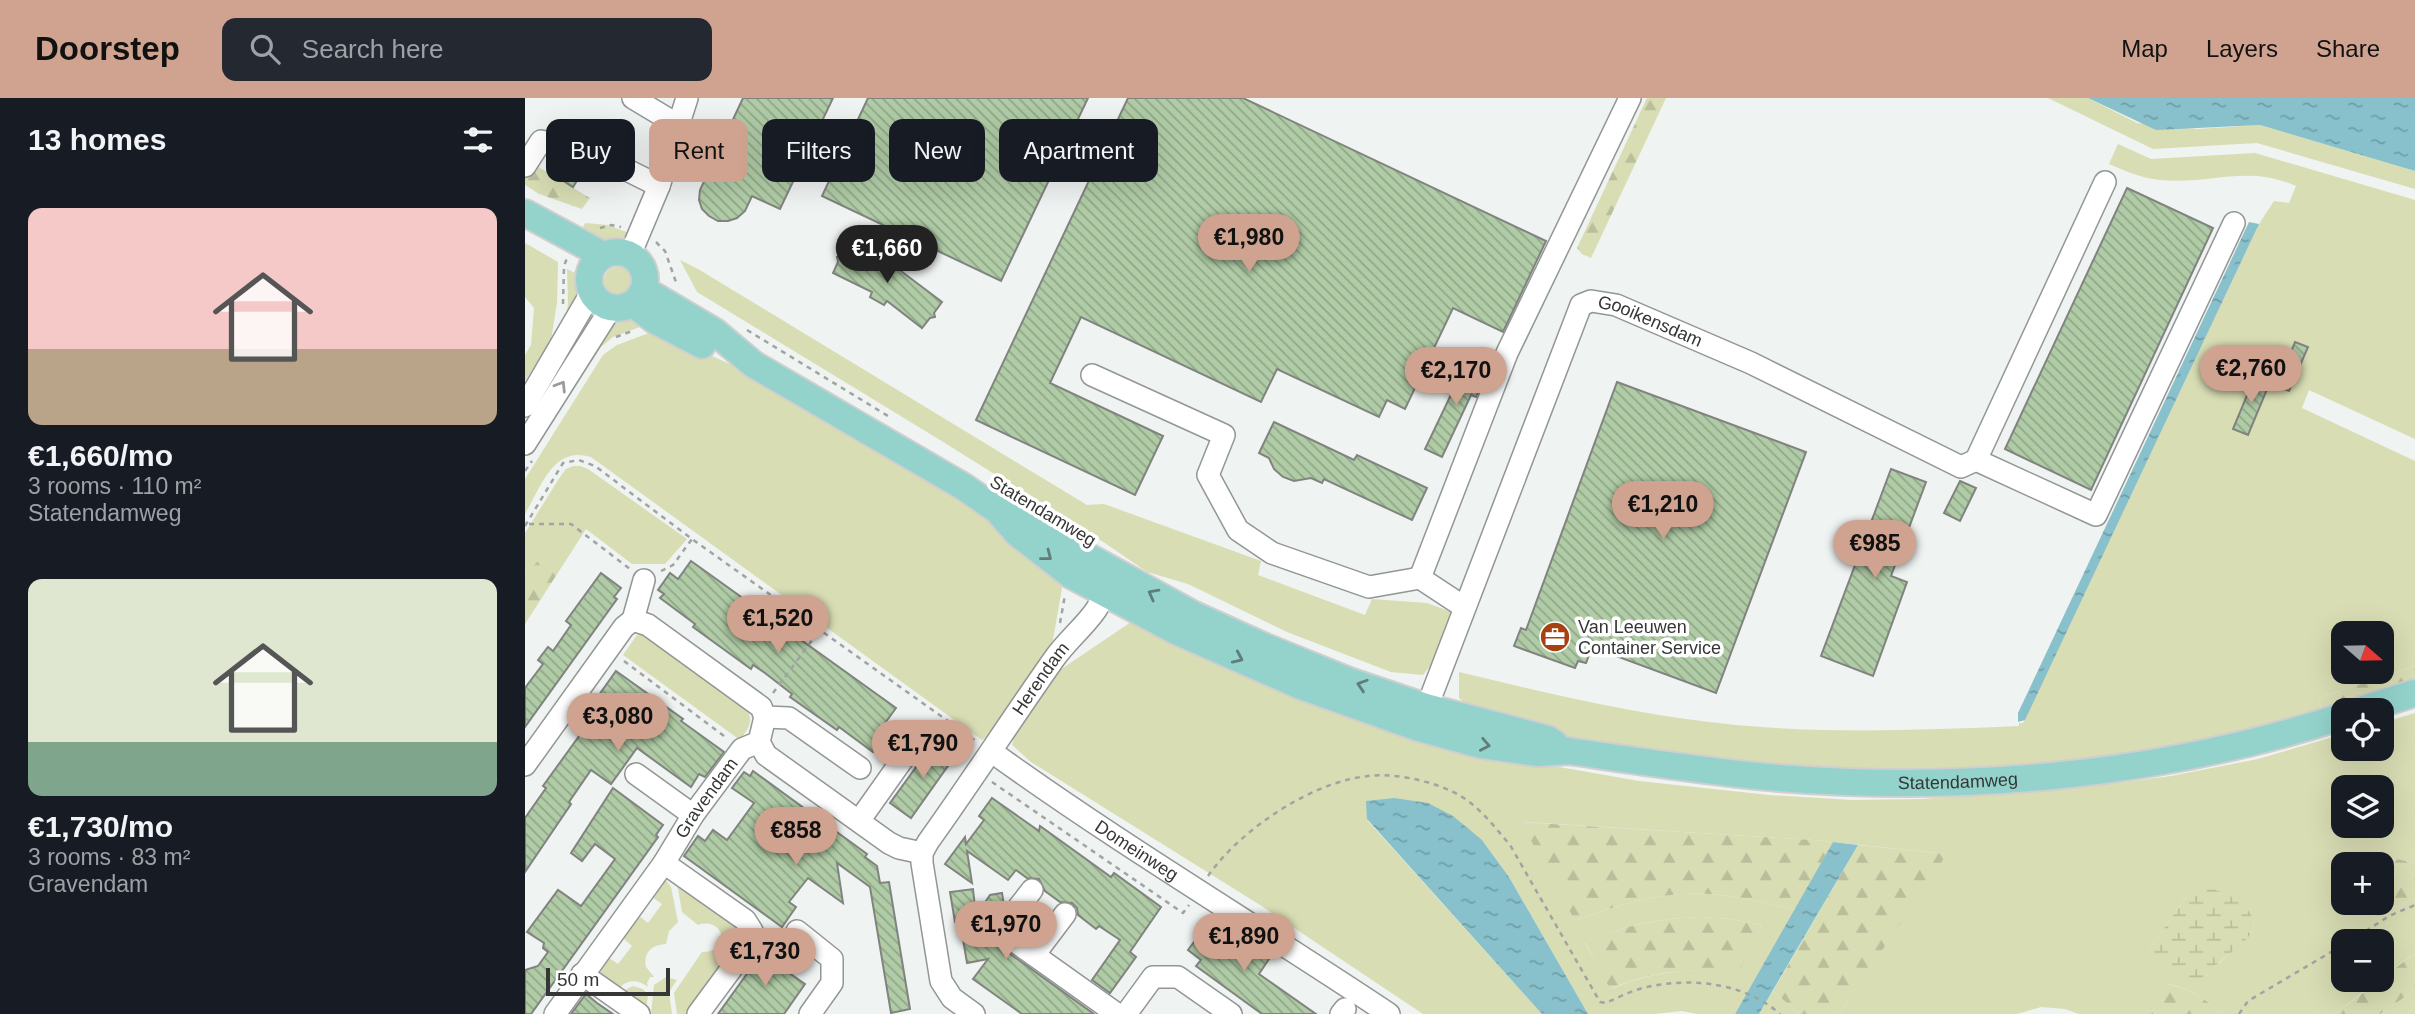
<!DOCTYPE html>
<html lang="en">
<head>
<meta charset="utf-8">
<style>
	body { margin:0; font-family:Arial,sans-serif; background:#242831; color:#f1f3f6; height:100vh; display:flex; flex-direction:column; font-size:26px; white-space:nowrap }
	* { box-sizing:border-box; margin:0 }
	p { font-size:23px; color:#9ea1a6 }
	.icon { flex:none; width:38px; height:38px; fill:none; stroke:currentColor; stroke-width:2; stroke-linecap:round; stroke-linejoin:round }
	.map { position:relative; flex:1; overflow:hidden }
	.drawer { display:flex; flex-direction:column; background:#171b24; width:525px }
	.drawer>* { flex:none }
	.banner { position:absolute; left:21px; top:21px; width:665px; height:63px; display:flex; gap:14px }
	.needle { width:46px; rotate:110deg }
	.buttons { position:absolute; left:1806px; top:523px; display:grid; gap:14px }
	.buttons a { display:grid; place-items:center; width:63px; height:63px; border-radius:14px; background:#171b24; box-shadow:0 7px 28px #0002; font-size:35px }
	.scale { position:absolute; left:21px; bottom:18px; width:124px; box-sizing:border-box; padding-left:7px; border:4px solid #353736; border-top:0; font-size:19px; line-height:24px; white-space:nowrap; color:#353736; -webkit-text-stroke:5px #fff; paint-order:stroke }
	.price { position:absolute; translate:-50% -60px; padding:0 16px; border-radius:24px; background:#cfa38f; color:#111; font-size:23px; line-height:46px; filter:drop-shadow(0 2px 4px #0008) }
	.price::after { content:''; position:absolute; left:50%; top:42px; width:21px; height:16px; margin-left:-10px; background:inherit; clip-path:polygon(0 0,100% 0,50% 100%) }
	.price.selected { background:#222; color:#fff }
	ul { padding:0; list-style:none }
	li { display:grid; align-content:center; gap:14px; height:371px; padding:0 28px }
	li span { display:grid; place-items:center; height:217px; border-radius:14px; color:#555 }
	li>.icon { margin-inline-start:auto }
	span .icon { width:126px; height:126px; fill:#fffc; stroke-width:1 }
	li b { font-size:30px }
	h2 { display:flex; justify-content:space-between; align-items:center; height:84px; padding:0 28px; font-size:30px }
	.tag { padding:0 24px; border-radius:14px; background:#171b24; box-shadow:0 7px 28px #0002; font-size:24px; line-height:63px }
	.tag.selected { background:#cfa38f; color:#111 }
	header { display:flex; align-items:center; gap:42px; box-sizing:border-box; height:98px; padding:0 35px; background:#cfa38f; color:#111 }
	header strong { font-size:33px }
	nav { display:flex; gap:38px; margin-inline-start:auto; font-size:24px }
	.search { width:490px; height:63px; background:#242831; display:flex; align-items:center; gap:18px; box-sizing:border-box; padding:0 24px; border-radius:14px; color:#9ea1a6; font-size:26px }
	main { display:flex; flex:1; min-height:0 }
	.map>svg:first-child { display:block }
</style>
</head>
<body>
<header>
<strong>Doorstep</strong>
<div class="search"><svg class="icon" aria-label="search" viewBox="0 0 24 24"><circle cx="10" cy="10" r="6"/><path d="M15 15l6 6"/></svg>Search here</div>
<nav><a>Map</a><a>Layers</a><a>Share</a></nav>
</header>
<main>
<section class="drawer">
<h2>13 homes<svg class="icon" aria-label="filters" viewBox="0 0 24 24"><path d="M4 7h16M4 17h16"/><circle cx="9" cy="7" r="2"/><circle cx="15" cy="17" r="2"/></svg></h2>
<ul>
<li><span style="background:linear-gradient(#f6c9c9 65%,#b9a48a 0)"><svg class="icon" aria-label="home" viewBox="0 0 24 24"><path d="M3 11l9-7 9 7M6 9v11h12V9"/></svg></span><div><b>€1,660/mo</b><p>3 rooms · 110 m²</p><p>Statendamweg</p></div></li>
<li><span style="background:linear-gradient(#dfe7d0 75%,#7fa58c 0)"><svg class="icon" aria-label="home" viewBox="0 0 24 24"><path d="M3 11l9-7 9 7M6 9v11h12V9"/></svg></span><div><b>€1,730/mo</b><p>3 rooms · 83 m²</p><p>Gravendam</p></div></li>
</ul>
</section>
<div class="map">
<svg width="1890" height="916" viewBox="0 0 1890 916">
	<defs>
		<pattern id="forest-firs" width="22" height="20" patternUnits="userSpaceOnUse" patternTransform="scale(1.75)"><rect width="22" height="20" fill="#d8ddb4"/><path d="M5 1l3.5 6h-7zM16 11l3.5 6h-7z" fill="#babe9b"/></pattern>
		<pattern id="wetland-marsh" width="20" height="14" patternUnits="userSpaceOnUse" patternTransform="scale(1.75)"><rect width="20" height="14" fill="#d8ddb4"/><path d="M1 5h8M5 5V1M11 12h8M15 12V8" fill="none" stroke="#babe9b"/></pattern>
		<pattern id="water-ripples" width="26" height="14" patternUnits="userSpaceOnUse" patternTransform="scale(1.75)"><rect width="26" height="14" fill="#88c1cb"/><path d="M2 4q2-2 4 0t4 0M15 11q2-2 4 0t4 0" fill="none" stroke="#709ea6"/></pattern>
		<pattern id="building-back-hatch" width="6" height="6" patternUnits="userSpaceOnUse" patternTransform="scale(1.75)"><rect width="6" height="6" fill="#b0cca6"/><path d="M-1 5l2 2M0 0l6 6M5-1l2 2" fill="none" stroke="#90a688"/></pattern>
	</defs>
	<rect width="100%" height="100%" fill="#eff3f1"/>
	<!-- grass -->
	<g fill="#d8ddb4" fill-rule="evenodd">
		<path d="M1523,0H1563L1612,25L1672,31L1735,27L1890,73V91L1732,45L1628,51Z"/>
		<path d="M1593,46L1626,61L1730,55L1890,102V341L1784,292L1777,310L1890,363V568L1793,600L1798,617L1738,633L1553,666L1349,677L1053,646L941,606L934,600V574C1025,596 1117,618 1211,627C1305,636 1399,632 1494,628V625H1498L1734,126L1749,103L1764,105L1771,88C1721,66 1686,87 1636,82C1618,81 1601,73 1584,66ZM1818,536H1857V574H1818Z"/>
		<path d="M60,125L83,127L104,135C87,151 73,147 53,139Z"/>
		<path d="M0,145L33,164L32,205L26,242L0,283V257L6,247L9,210L0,199Z"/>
		<path d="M155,162L173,171L562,407L579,406L736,463L733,477L840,517L847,501L902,505L929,515L908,564L898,577L866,574L762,534L663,486L622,474L580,445L415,342L172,194Z"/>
		<circle cx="93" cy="183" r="14"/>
		<path d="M42,171L50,175L56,193L39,235L43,205Z"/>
		<path d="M109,219L120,227L88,239L76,249L19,336L81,227L92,221Z"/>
		<path d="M130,229L152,242L259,291L431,397L539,479L526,553L467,636L457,642L66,359C28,347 16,389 0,416V381L78,257L92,247L124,235Z"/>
		<path d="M48,368H55L63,371L162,441L140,466H107L61,431L45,456C25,453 14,463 0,477V435L35,379L41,371Z"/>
		<path d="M609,522L960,656L1114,683L1244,697L1327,702L1398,701L1576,687L1646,678L1733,661L1818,636V651H1857V625L1890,615V765L1872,761L1857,768L1818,766V805H1837L1842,825L1871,808L1890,801V855L1857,879V844H1818V882H1853L1810,916H1697C1680,900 1666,892 1644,886L1626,916H1554L1540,911L1516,909L1492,916H1314L1421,756L1289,742L997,724L1050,823C1092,807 1138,793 1184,796C1213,798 1242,805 1270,812L1210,916H1172L1157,913L1129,916H1063L984,779L957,742L842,722L1017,916H898L735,807L506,664L487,647L491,630L532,574ZM1818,690H1857V728H1818ZM1662,798L1729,824L1726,836L1680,878L1624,851ZM1175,819L1205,821L1237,827L1212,876C1169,868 1125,874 1086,891L1060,845C1097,827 1135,820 1175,819Z"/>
		<path d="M118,536L222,612C229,624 223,631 215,642L98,557L112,537Z"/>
		<path d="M140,781L146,789L153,824L144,833L141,846C127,847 118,854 121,869L129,879H125L122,885L123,889C113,881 101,881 93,892L78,881L75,872L84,860L93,866L107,848L98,840L114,818L123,825L137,806L127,799Z"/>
		<path d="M152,785L215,826L217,844L166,916H152L149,895L177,854C208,854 199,818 173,827L157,814Z"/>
		<path d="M141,879L152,882L144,894L147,916H126L129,887Z"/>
		<path d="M108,888L118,891L123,897L121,912L96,894Z"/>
		<path d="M1890,892V916H1855Z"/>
		<path d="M1248,893L1275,916H1234Z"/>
	</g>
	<!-- forest -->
	<g fill="url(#forest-firs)">
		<path d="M1122,0H1141L1066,160L1057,156L1052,150Z"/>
		<path d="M0,61L65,100L57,111L14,96L0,87Z"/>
		<path d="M33,454L45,456L0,526V477L14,462Z"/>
		<path d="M1890,568V589L1798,616L1793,600Z"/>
		<path d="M996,724L1289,742L1308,744L1270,812C1242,805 1213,798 1184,796C1138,793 1092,807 1050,823Z"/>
		<path d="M1333,747L1422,756L1314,916H1275L1248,893Z"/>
		<path d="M1872,761L1890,765V801L1871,808L1842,826L1837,805H1857V768Z"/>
		<path d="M1175,819L1205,821L1237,827L1212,877C1169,868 1125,873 1085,891L1060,844C1097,828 1134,820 1175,819Z"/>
		<path d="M1890,855V892L1855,916H1810Z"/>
		<path d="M1643,886C1666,892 1680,900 1697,916H1626Z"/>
	</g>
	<!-- wetland -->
	<path fill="url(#wetland-marsh)" d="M1685,791C1702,793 1741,815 1725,837C1718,846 1706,854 1697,862C1689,869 1681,880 1671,882C1653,887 1629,866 1624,851L1662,798Z"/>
	<!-- water -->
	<g fill="url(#water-ripples)">
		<path d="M1563,0H1890V73L1735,27L1631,32Z"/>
		<path d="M1724,124L1734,126L1500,622L1493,624V615Z"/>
		<path d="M869,700L903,705L928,718L957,742L984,779L1063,916H1017L842,721L841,703Z"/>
		<path d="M1308,744L1333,747L1234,916H1210Z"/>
	</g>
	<!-- building -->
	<g fill="url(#building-back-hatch)" stroke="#80837f" stroke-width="2">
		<path d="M218,0H308L255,111L227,98L220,113L212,120L203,123H193L184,118L177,111L174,102L175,92Z"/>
		<path d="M343,0H563L476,183L297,98Z"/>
		<path d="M603,0H718L1021,143L978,234L928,210L880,311L862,302L854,319L752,271L736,304L556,219L525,285L638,338L610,397L451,322Z"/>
		<path d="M40,65L59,71L48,89L32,79Z"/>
		<path d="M1602,90L1688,130L1566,392L1480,351Z"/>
		<path d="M322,146L372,170L417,204L409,215L410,219L405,220L397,230L362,203L359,207L345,199L347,194L308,175L313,164L312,159L316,158Z"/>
		<path d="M1770,244L1783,249L1764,293L1752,288Z"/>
		<path d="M943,261L962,270L951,299L946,297L917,359L900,351Z"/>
		<path d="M1730,278L1745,284L1723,337L1708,331Z"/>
		<path d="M1092,284L1281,354L1191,595L1067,549L1061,565L1053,563L1050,570L989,548L996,530L1001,532Z"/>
		<path d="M749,324L829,362L832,357L902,390L887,422L799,381L797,385L786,380L769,383L758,379L749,371L744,360L734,355Z"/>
		<path d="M1366,371L1401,384L1366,478L1382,484L1348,578L1296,558Z"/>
		<path d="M1435,383L1451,390L1435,423L1419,415Z"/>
		<path d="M166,463L371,610L355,632L361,636L348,654L314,629L312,632L265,599L267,596L240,575L228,567L226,571L168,529L170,526L135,500L139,496L133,492L145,475L153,481Z"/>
		<path d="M76,475L96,490L89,499L92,501L0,629V590L18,566L13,562L23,549L28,553L46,527L41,523Z"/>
		<path d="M91,573L158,621L156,623L199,654L180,679L174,676L166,689L112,650L86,686L66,672L44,704L46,706L0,774V720L21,690L18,688L70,616L64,611Z"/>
		<path d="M410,643L430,658L386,720L365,705Z"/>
		<path d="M228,673L342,756L340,759L352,768L355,785L364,784L385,911L366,915L345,789L312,765L318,805L283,780L264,804L271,809L257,829L159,758L173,738L180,743L188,732L202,742L229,705L207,690L219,674L225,678Z"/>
		<path d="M88,690L138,727L131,737L133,739L6,916H0V872L13,868L23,854L18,850L19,845L2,834L33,792L56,808L90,761L70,746L57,763L46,755Z"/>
		<path d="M467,700L514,733L515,728L586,779L589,775L636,809L605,854L611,859L585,895L567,882L595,842L574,828L571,831L553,817L552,810L547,805L535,804L520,793L514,781L502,780L491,772L483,782L442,753L447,785L420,766L440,739L441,746L459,722L454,718Z"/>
		<path d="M448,791L451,818L465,797L477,795L479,807L473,816V821L479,848L484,855L569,916H497L448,881L463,861L442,865L435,823L430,824L425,794Z"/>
		<path d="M706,831L746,858L734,876L791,916H737L671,868L676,862L663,852L675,836L682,841L684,838L695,846Z"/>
		<path d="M242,848L262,862L257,870L280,886L259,916H193Z"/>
		<path d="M61,896L72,905L88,916H46Z"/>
	</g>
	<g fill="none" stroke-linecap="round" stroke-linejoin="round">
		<!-- minor casing -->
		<g stroke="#929694" stroke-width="24">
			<g id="minor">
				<path d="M108,0L153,27"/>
				<path d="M0,68L16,43L100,71L134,88"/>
				<path d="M105,157L134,88L162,0"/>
				<path d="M567,277L699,337L683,377L713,432L747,455L844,489L895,480L939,509"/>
				<path d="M0,308L66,195"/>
				<path d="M0,346L86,210"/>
				<path d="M1451,362L1571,417L1709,125"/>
				<path d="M895,480L982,255L1105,0"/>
				<path d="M108,522L119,482"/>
				<path d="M240,619L264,620L335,670"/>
				<path id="s1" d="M897,622L1056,207L1066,203L1091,207L1226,265L1436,369L1451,362L1580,84"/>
				<path id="s2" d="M467,654C596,747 732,828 864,916"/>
				<path d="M0,667L99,529L108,522L123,527L236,609L240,619L234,644L241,657L364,745L374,750L397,755"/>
				<path d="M111,676L168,717"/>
				<path d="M334,723L397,634"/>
				<path d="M139,765L220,822L227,833L221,851L173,916"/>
				<path d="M507,792L486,819L492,845L509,857"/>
				<path d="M540,816L509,857L592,916"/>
				<path d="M272,833L307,861V885L285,916"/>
				<path d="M57,876L114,916"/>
				<path id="s3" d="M30,916L139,765L168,717L217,651L234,644"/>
				<path id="s4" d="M449,916L427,900L416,883L397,765V755L403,744C446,684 486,622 529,561C547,535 578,516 583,483"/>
				<path d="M601,916L628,879H653L706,916"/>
				<path d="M816,916L820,911"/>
			</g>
		</g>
		<!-- major casing -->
		<g stroke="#cfcfcf" stroke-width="30">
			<g id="major">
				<path d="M0,115L78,157"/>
				<circle cx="92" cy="182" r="28"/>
				<path id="s5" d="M119,192L190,234L228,266L439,389L472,412L492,435L546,477L651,533L776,588L894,630L956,647L1012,655L1044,653C1114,663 1184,674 1254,680C1443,695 1638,677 1818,618"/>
				<path d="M108,206L131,223L177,247"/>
				<path d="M482,415L501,420L558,456L667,516L738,548L824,583L901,609L1023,641L1030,646"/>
				<path d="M1836,612L1890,595"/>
			</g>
		</g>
		<!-- path -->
		<g stroke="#a1a4a2" stroke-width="2.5" stroke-dasharray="5 5" stroke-linecap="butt">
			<path d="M75,130L86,127L96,129"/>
			<path d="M131,144L140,153L152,187"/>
			<path d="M38,206L39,168L42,160"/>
			<path d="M222,232L363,318"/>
			<path d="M91,239L107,233"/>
			<path d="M0,373L7,363"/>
			<path d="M4,426H46L105,471"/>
			<path d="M0,428L38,365L54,362L70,368L167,441L451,643"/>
			<path d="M136,473L148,467L167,441"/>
			<path d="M535,525L540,497"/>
			<path d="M99,563L203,641"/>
			<path d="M248,595L294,533"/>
			<path d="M467,684L658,815L664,807"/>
			<path d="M683,778C715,732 786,684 843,678C868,675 903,682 926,693C951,704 967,726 985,747L1075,904L1081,905C1094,899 1108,892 1122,889C1167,879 1220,885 1255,916"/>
			<path d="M1824,844L1864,818L1890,807"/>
			<path d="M1714,916L1723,903L1818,847"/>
		</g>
		<!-- minor -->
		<use href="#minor" stroke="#fff" stroke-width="21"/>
		<!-- major -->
		<use href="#major" stroke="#94d3cc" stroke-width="26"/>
	</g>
	<!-- one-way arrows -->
	<defs><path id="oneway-chevron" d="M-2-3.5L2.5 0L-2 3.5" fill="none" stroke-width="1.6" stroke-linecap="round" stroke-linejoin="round" transform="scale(1.75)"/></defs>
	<use stroke="#9a9b9a" href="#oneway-chevron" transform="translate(36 288) rotate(-58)"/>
	<g stroke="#607d7a">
		<use href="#oneway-chevron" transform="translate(522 458) rotate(38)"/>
		<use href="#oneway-chevron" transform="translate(628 496) rotate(-152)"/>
		<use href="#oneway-chevron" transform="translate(713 560) rotate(24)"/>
		<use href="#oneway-chevron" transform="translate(837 587) rotate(-162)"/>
		<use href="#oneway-chevron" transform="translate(960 647) rotate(11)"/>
	</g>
	<!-- icons -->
	<defs>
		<g id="office-disc" transform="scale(1.575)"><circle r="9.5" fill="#a64211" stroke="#fff"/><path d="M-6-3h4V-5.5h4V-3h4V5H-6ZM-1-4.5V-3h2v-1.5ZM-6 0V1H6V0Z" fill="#fff"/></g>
	</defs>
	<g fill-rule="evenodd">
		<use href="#office-disc" x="1030" y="539"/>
	</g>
	<g text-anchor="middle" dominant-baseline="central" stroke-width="7" stroke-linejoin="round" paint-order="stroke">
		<!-- street labels -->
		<g font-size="18" fill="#353736" stroke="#fff">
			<text stroke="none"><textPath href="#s1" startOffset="518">Gooikensdam</textPath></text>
			<text transform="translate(518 413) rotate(31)">Statendamweg</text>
			<text stroke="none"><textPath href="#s4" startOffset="388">Herendam</textPath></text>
			<text stroke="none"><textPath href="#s5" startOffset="1440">Statendamweg</textPath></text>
			<text stroke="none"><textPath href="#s3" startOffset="264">Gravendam</textPath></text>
			<text stroke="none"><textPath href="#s2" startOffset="175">Domeinweg</textPath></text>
		</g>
		<!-- poi labels -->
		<g font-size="18" fill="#353736" stroke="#fff" text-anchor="start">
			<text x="1053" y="529">Van Leeuwen<tspan x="1053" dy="21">Container Service</tspan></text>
		</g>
	</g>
</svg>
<div class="buttons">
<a><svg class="needle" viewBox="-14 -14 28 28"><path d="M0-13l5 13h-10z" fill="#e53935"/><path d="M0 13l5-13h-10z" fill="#9ea1a6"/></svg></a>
<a><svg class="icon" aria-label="locate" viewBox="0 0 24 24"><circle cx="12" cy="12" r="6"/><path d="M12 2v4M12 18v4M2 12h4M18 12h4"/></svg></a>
<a><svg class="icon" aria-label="layers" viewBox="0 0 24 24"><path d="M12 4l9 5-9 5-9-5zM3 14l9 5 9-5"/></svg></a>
<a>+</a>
<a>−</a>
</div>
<div class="scale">50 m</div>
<b class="price" style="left:724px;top:176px">€1,980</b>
<b class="price selected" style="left:362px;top:187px">€1,660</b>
<b class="price" style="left:1726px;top:307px">€2,760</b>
<b class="price" style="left:931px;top:309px">€2,170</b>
<b class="price" style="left:1138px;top:443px">€1,210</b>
<b class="price" style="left:1350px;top:482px">€985</b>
<b class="price" style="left:253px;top:557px">€1,520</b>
<b class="price" style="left:93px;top:655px">€3,080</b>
<b class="price" style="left:398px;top:682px">€1,790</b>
<b class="price" style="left:271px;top:769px">€858</b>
<b class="price" style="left:481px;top:863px">€1,970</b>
<b class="price" style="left:719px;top:875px">€1,890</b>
<b class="price" style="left:240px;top:890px">€1,730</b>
<div class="banner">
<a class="tag">Buy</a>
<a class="tag selected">Rent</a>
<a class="tag">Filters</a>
<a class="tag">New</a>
<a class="tag">Apartment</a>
</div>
</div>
</main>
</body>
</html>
